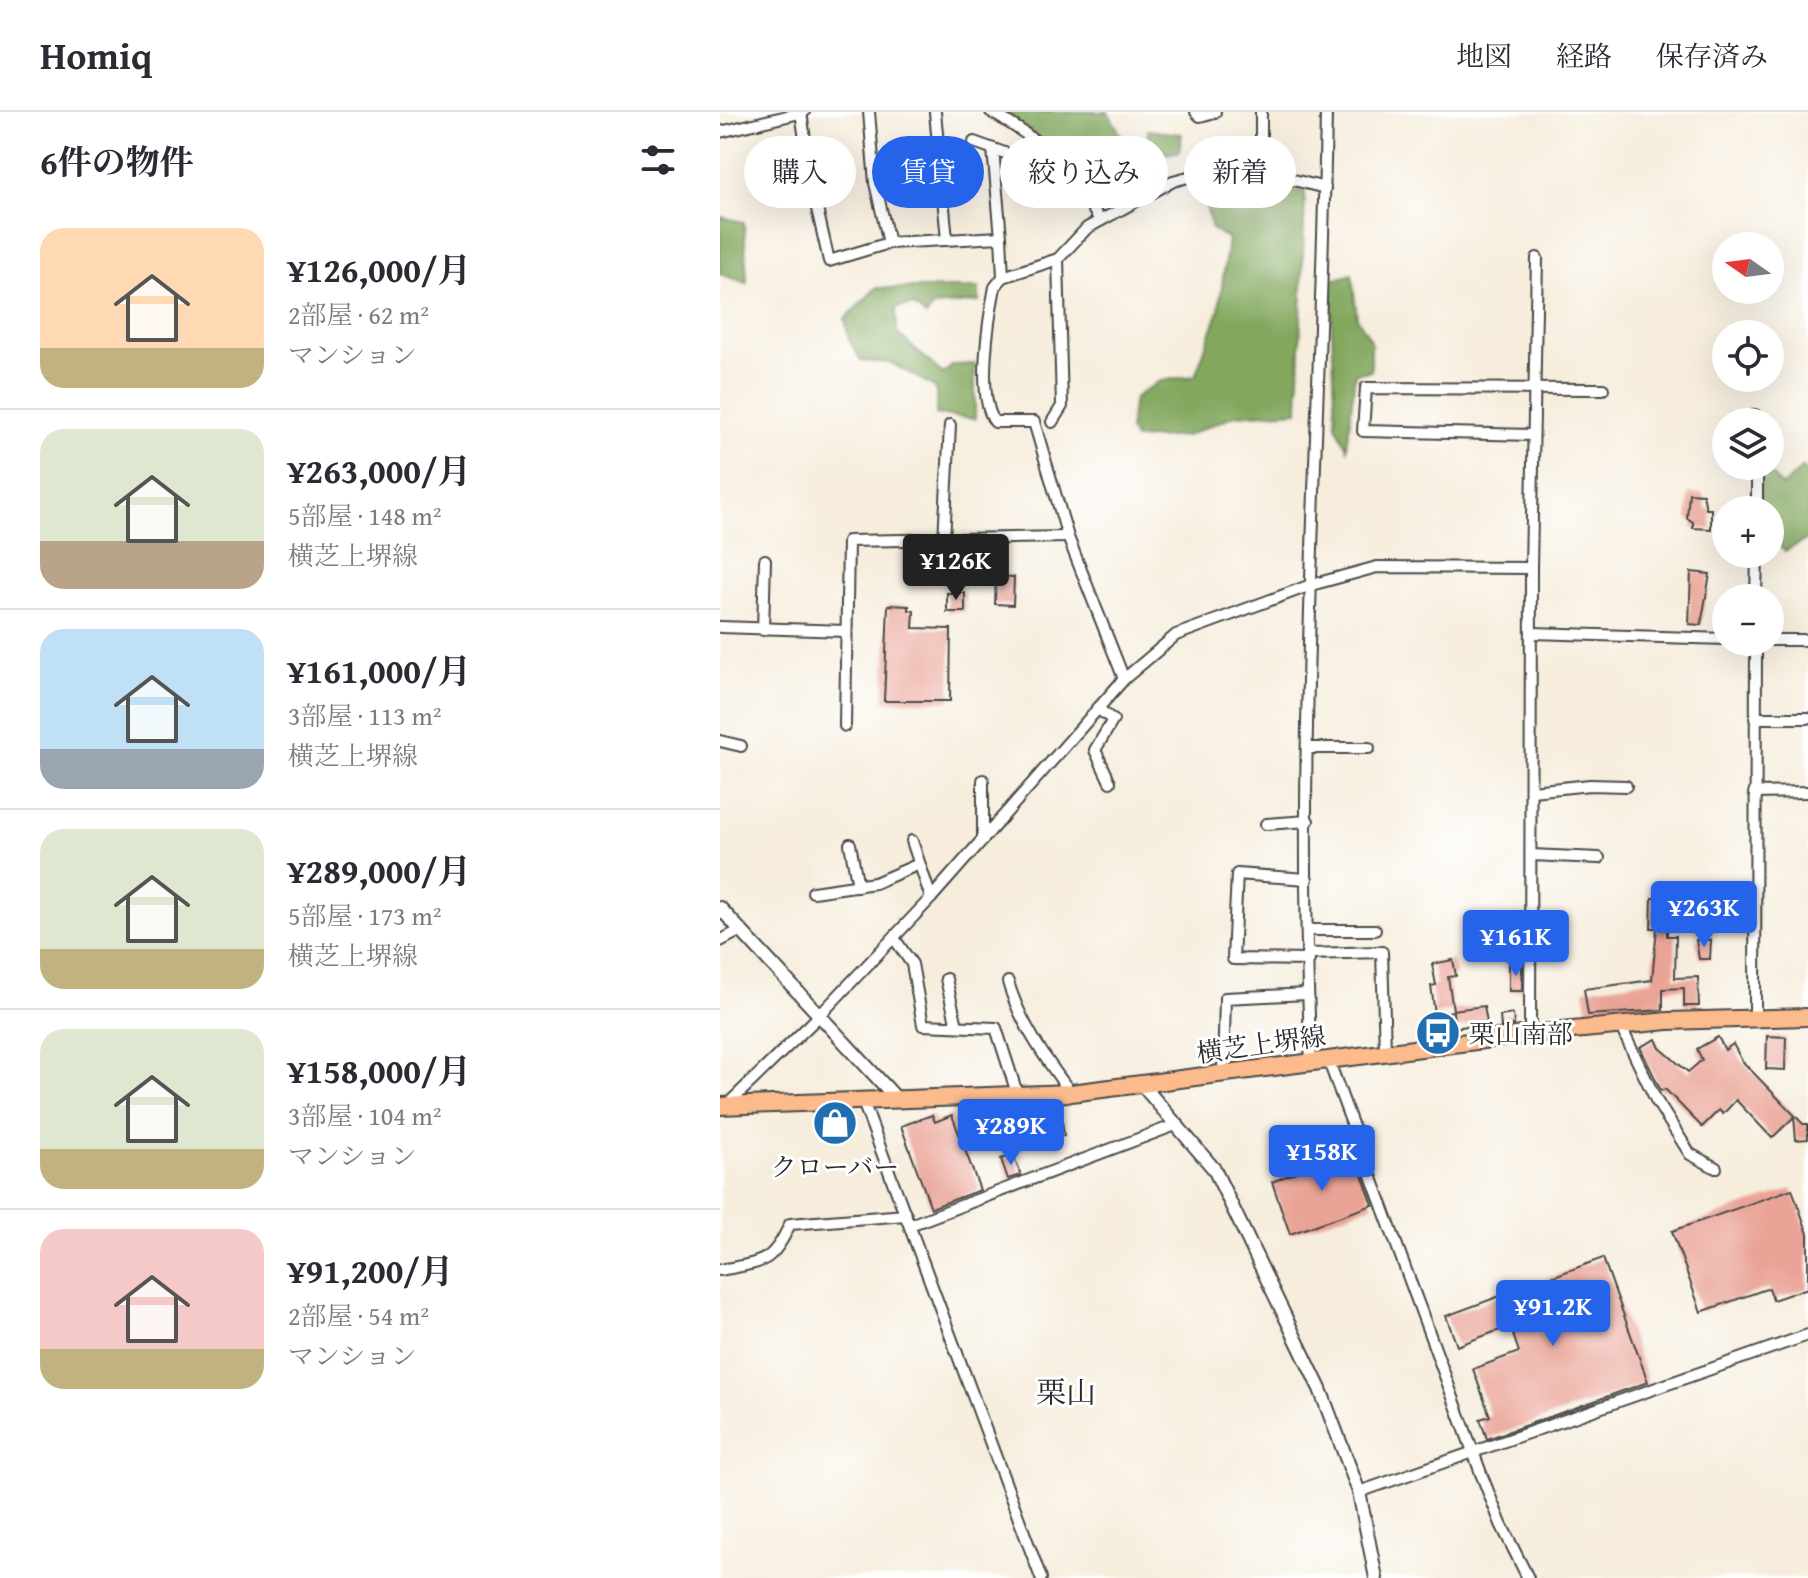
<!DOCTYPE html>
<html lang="ja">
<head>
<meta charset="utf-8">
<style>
	body { margin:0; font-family:"Gentium Book Plus","Noto Serif JP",serif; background:#f2f2f3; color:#2b2b33; height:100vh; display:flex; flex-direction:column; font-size:30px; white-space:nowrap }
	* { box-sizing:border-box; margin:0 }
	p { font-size:26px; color:#7c7c81 }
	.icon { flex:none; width:44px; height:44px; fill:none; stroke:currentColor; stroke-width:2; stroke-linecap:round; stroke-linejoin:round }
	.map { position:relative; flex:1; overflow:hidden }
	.sheet { display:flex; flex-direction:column; background:#fff; width:720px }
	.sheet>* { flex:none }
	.banner { position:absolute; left:24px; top:24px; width:760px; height:72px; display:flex; gap:16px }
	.needle { width:52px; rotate:284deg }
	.buttons { position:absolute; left:992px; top:120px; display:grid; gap:16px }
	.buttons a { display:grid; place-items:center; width:72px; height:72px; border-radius:50%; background:#fff; box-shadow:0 8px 32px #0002; font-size:40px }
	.price { position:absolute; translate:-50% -68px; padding:0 18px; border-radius:8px; background:#2563eb; color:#fff; font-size:26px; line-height:52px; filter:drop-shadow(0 2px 4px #0008) }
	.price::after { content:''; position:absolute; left:50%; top:48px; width:24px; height:18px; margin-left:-12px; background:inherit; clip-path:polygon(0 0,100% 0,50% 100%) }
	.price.active { background:#222; color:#fff }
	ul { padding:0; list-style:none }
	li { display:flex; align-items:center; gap:24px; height:200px; padding:0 40px }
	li+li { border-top:2px solid #e1e1e2 }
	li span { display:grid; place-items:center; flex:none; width:224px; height:160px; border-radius:24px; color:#555 }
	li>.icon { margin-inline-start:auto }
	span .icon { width:96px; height:96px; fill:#fffc; stroke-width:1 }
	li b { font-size:34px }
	h2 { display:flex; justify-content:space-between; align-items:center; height:96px; padding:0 40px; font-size:34px }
	.tag { padding:0 28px; border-radius:36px; background:#fff; box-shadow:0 8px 32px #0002; font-size:28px; line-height:72px }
	.tag.active { background:#2563eb; color:#fff }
	header { display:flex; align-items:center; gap:48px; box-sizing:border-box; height:112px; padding:0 40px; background:#fff; border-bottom:2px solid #e1e1e2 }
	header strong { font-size:38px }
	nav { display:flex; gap:44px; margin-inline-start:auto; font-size:28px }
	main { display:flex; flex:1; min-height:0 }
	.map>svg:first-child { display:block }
</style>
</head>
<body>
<header>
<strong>Homiq</strong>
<nav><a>地図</a><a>経路</a><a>保存済み</a></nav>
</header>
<main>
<section class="sheet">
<h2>6件の物件<svg class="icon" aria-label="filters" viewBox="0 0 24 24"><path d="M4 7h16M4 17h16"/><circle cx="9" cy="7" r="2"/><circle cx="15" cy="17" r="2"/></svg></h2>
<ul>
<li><span style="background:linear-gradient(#ffd9b3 75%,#c2b280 0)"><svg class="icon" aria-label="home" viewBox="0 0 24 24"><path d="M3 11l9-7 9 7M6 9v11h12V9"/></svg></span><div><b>¥126,000/月</b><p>2部屋 · 62 m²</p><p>マンション</p></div></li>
<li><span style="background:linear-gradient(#dfe7d0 70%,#b9a48a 0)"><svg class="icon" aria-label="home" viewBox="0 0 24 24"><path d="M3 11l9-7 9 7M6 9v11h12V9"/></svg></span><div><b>¥263,000/月</b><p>5部屋 · 148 m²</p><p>横芝上堺線</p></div></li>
<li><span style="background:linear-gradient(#bfe0f5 75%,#9aa5b1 0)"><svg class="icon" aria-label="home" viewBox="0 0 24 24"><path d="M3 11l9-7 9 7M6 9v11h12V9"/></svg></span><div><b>¥161,000/月</b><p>3部屋 · 113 m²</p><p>横芝上堺線</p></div></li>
<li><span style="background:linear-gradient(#dfe7d0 75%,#c2b280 0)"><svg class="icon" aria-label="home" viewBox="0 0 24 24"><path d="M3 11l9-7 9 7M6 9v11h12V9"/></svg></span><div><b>¥289,000/月</b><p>5部屋 · 173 m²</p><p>横芝上堺線</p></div></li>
<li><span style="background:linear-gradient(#dfe7d0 75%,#c2b280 0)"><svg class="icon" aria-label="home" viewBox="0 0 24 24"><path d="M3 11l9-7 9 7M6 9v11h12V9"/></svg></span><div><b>¥158,000/月</b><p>3部屋 · 104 m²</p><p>マンション</p></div></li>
<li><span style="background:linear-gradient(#f6c9c9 75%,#c2b280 0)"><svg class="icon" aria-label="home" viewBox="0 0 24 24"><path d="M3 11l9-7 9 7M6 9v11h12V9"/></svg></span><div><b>¥91,200/月</b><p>2部屋 · 54 m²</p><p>マンション</p></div></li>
</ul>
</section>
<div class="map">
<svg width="1088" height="1466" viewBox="0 0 1088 1466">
	<rect width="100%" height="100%" fill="#fff"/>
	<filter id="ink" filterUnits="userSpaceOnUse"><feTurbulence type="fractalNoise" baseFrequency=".0125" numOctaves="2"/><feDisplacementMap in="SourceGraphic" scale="16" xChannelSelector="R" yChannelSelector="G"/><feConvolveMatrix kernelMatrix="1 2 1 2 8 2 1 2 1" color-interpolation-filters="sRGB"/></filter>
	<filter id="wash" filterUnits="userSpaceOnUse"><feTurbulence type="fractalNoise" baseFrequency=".006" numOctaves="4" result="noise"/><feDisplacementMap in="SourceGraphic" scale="32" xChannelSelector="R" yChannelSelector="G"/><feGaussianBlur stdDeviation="1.8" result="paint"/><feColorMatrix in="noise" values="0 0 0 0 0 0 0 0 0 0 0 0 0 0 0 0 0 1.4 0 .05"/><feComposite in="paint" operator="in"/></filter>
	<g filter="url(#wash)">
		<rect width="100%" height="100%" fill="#f6eddc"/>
		<!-- forest -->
		<g fill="#82a75d" stroke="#566944" stroke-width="2">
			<path d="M285,0H388L428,71L382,98L344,45Z"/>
			<path d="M428,18L462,22L459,40L427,44Z"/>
			<path d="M508,64L585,80L578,299L515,303L466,324L415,327L409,318L414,286L440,269L475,264L499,198L508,127L492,117L480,72Z"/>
			<path d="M0,105L24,110L27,171L0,162Z"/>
			<path d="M632,162L637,206L651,228V259L635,261L627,336L616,313L610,169Z"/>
			<path d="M156,176H259V190L214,194L206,204L193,193L176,196L177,221L223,262L233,253L255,252V307L216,302V276L171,251L141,249L129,227L125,207Z"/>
			<path d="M1083,355L1088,366V427L1065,439L1050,428V398L1027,395L1039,361L1052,363L1062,375Z"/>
		</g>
		<g id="blocks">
			<!-- building -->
			<g fill="#eaa497">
				<path d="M969,381L983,382L986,397H991V417L973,416V410L967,406Z"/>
				<rect x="236" y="435" width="17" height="17"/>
				<path d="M971,460L990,462L981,513L969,512Z"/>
				<path d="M276,464L294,465L293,493L275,492Z"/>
				<rect x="227" y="481" width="18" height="19"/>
				<path d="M168,493L189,494V498L194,499L193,516L231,517L230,589H164Z"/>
				<path d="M932,786L976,788L975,802L947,801V824H956L955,866L978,865L979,894H964V876L943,877V898L868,903L864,877L932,868L937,816H931Z"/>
				<path d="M976,828H991L990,847H979Z"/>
				<path d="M733,848L736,864L728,865L733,898L764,894L767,911L734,916L733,899L715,902L711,874L716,873L712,852Z"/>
				<rect x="789" y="852" width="13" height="27"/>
				<path d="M793,902L794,913L781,915L780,904Z"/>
				<path d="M1047,924L1066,925L1065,958L1046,957Z"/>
				<path d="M998,925L1005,938L1013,932L1022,949L1083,1012H1088V1027L1076,1028L1074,1005L1052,1026L1016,988L1003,1002L999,998L982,1015L945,977L941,979L920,935L936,927L940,936L968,960L982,948L977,937Z"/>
				<path d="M296,1001L299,1011L285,1015L282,1004Z"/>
				<path d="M341,1001L344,1024L324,1028L321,1004Z"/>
				<path d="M212,1003L215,1010L232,1003L260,1078L211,1096L181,1014Z"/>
				<path d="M634,1041L653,1093L570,1122L552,1070L617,1043L619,1046Z"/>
				<path d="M293,1043L301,1063L288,1067L281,1047Z"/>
				<path d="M1072,1077L1088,1122V1176L1053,1188L1049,1176L981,1200L952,1119Z"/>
				<path d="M883,1146L928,1270L767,1327L760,1307L770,1304L753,1257L799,1240L790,1214L737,1234L726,1204Z"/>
			</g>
		</g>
	</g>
	<g filter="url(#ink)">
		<use href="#blocks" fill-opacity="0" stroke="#494846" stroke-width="2"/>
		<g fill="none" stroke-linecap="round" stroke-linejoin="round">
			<!-- minor casing -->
			<g stroke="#494846" stroke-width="14">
				<g id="minor">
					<path d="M81,0L92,75L109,149L169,131L281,125L283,165"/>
					<path d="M149,0L155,71L169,131"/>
					<path d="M215,0L227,128"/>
					<path d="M271,0C330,34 343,51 380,108"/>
					<path d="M476,0L480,4L495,0"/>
					<path d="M541,0V59"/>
					<path d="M0,20L84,0"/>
					<path d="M254,30L296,45"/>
					<path d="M273,37L281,125"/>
					<path d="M1035,303V310"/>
					<path d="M332,310L342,294L338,147"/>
					<path d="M813,323L643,319L646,276L883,277"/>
					<path d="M1037,398V354"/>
					<path d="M224,428L230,313"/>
					<path d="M1036,486L1037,442"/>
					<path d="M0,515L126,519"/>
					<path d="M43,518L45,448"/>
					<path d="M813,521L1006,527"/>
					<path d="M1050,528H1088"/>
					<path d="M404,567L348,425L314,310H275C256,286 269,205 275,175L283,165L338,147L367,116L453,69L515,53L605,76"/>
					<path d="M377,596L393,608L375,638L390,670"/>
					<path d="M1035,606H1088"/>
					<path d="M125,614L128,429L348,425"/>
					<path d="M0,629L21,634"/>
					<path d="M589,636H649"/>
					<path d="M812,679L870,673L906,674"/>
					<path d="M1034,681L1088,680"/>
					<path d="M546,712L588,709"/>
					<path d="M263,726V668"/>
					<path d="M192,729L211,786"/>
					<path d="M130,732L138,774"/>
					<path d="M811,743L879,746"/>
					<path d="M587,767L517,762L513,847L589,848"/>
					<path d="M93,780L155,771L199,752"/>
					<path d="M588,818H655"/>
					<path d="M174,826L192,852L203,913L276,916L297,981"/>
					<path d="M0,829L21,818"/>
					<path d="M588,842L662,840L665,939"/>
					<path d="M226,867L237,914"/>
					<path d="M288,870C300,911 326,948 351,981"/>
					<path d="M1035,905L1036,530"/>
					<path d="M900,913L936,988L970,1042L996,1056"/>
					<path d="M810,922L811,456L817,146"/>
					<path d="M608,947L762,1364L781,1412L808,1466"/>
					<path d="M591,950C575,634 601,316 606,0"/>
					<path d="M503,961L505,886L587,882"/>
					<path d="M142,987L321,1466"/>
					<path d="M7,993L100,903L211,786L404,567L456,523L591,473L657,455L811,456"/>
					<path d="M190,1113L458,1012"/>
					<path d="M0,1158C41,1150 52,1153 70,1112L186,1103"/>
					<path d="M639,1380L1088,1223"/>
				</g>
			</g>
			<!-- tertiary casing -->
			<g stroke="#494846" stroke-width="16">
				<g id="tertiary">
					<path d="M0,796L176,986"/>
					<path d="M424,975L494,1057L600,1277L639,1380L656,1466"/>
				</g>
			</g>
			<!-- primary casing -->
			<g stroke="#494846" stroke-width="20">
				<path id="primary" d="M0,994L351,981L810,922L948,909L1088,905"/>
			</g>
			<!-- minor -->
			<use href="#minor" stroke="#fff" stroke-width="10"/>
			<!-- tertiary -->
			<use href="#tertiary" stroke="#fff" stroke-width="12"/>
			<!-- primary -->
			<use href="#primary" stroke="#fbbb8c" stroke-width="16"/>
		</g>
	</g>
	<!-- icons -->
	<defs>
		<g id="bus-disc" transform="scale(2.3)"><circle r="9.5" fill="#1f6fb2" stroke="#fff"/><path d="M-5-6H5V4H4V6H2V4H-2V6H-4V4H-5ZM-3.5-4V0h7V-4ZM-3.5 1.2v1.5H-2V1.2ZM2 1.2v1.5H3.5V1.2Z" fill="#fff"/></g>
		<g id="shop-disc" transform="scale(2.3)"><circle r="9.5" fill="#1f6fb2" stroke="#fff"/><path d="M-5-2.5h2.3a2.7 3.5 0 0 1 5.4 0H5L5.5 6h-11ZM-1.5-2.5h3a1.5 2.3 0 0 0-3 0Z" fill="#fff"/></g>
	</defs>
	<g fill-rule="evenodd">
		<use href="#bus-disc" x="718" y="921"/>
		<use href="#shop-disc" x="115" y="1011"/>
	</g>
	<g text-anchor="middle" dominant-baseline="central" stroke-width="6" stroke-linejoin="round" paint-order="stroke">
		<!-- poi labels -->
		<g font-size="26" fill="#2b2b2b" stroke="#fff" text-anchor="start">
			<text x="749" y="921">栗山南部</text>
			<text x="115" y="1054" text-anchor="middle">クローバー</text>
		</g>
		<!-- street labels -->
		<g font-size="26" fill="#2b2b2b" stroke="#fff">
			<text transform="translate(541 932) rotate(-8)">横芝上堺線</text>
		</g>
		<!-- quarter labels -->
		<g font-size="30" fill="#2b2b2b" stroke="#fff">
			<text x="346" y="1280">栗山</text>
		</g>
	</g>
</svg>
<div class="buttons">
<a><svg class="needle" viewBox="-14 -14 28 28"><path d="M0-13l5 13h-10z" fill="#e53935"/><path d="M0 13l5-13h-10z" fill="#7c7c81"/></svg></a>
<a><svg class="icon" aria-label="locate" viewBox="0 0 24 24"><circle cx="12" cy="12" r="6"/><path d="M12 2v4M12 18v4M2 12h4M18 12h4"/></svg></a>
<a><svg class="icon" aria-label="layers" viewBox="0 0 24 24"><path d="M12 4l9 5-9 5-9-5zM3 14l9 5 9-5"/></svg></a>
<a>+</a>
<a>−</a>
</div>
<b class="price active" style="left:236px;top:490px">¥126K</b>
<b class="price" style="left:984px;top:837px">¥263K</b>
<b class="price" style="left:796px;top:866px">¥161K</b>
<b class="price" style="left:291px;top:1055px">¥289K</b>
<b class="price" style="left:602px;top:1081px">¥158K</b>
<b class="price" style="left:833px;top:1236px">¥91.2K</b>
<div class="banner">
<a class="tag">購入</a>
<a class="tag active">賃貸</a>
<a class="tag">絞り込み</a>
<a class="tag">新着</a>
</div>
</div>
</main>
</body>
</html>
